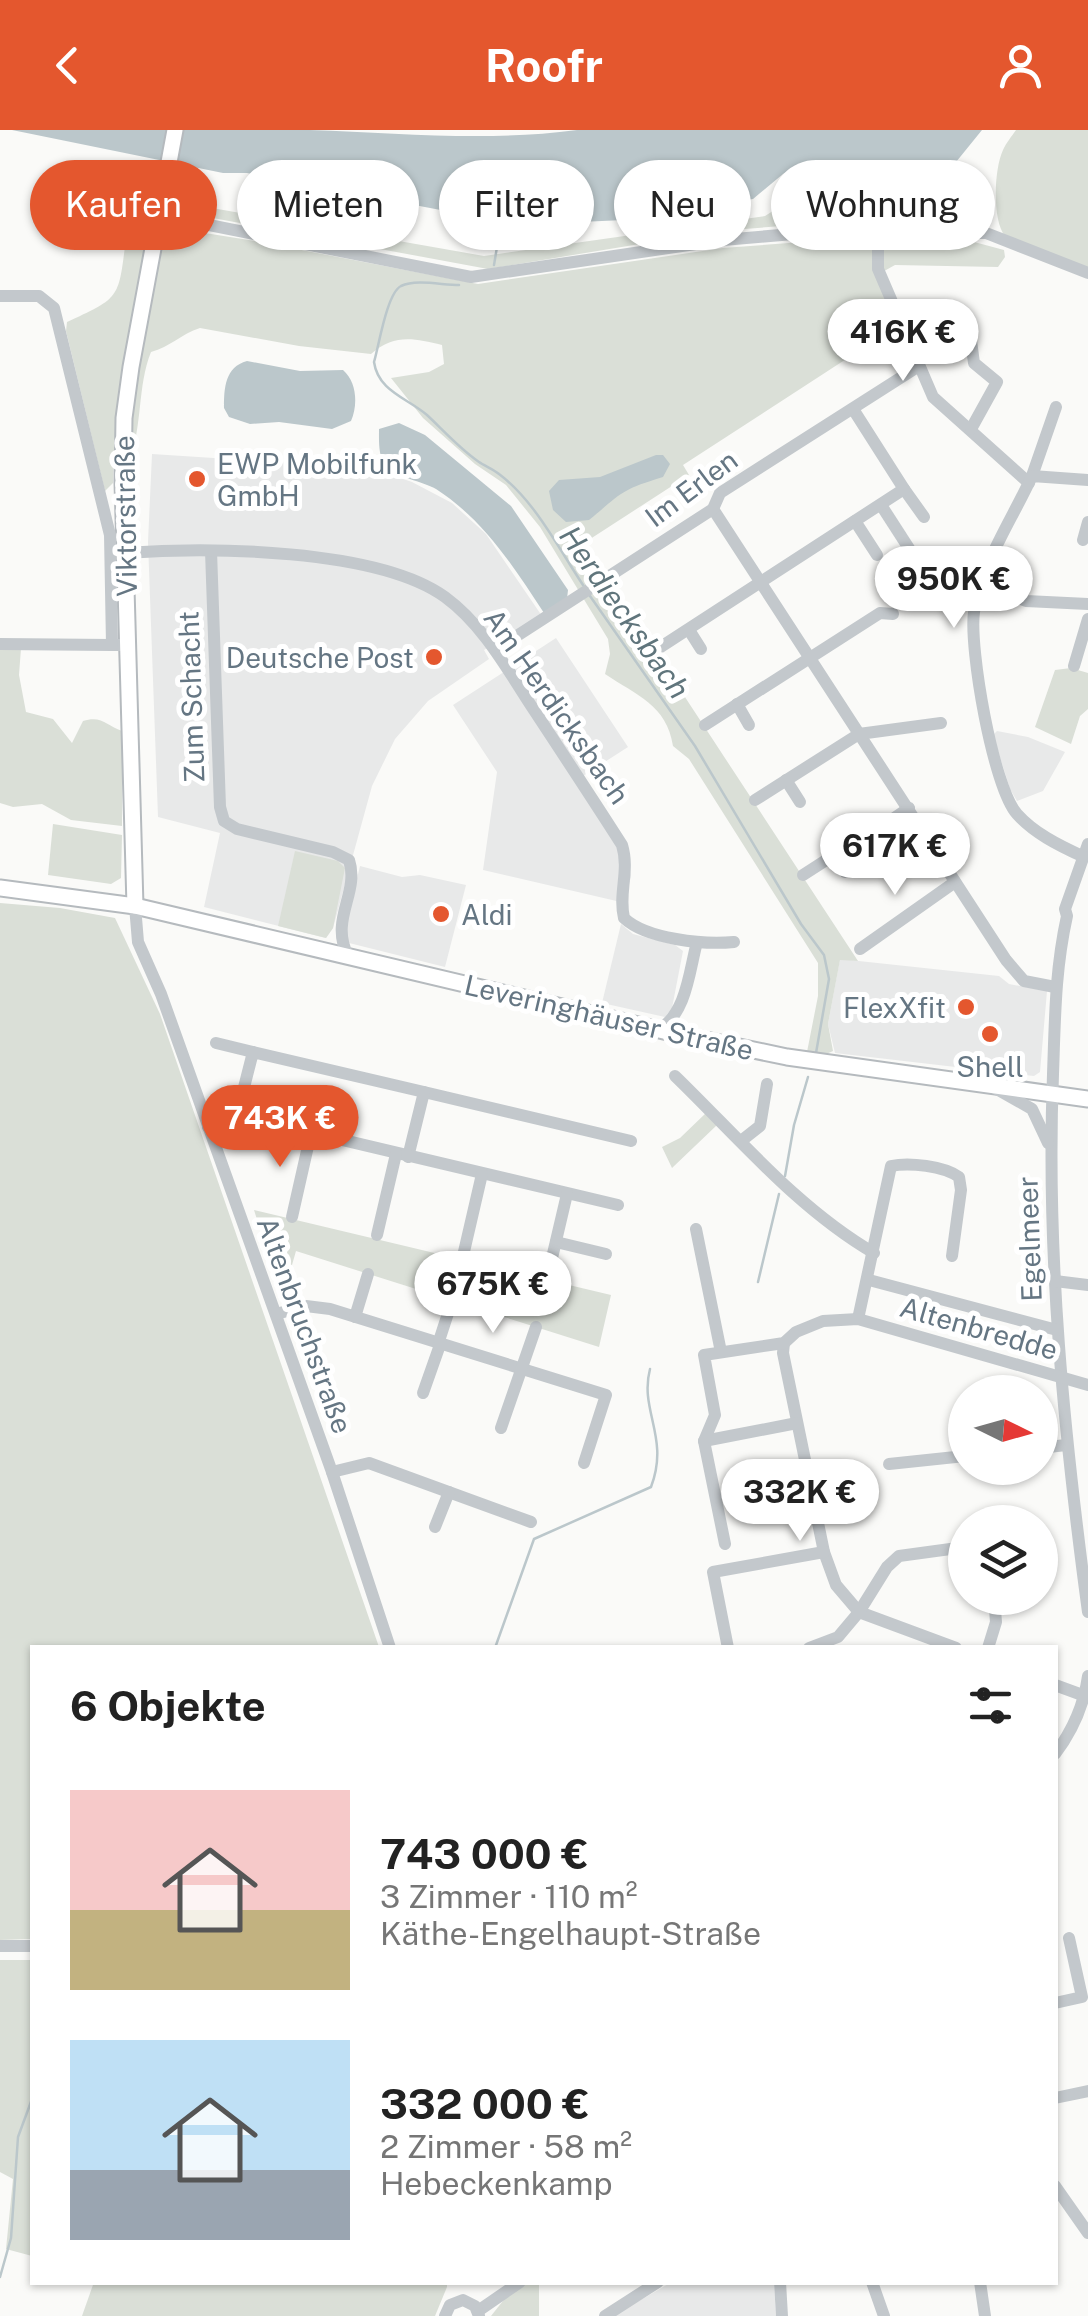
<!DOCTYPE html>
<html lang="de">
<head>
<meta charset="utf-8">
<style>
	body { margin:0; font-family:"Public Sans",sans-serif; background:#f6f6f6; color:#222; height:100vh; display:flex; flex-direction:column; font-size:38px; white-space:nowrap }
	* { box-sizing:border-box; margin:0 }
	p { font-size:32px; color:#767676 }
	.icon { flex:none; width:55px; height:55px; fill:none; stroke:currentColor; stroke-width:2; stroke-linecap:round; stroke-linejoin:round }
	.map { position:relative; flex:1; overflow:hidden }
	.details { position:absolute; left:30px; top:1515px; width:1028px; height:640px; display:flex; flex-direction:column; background:#fff; border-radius:0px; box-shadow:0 2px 8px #0004 }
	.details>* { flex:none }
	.top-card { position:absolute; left:30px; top:30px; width:1030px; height:90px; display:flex; gap:20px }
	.needle { width:65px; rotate:95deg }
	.fabs { position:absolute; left:948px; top:1245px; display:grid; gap:20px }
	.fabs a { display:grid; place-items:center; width:110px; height:110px; border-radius:50%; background:#fff; box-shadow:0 2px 8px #0004; font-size:50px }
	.price { position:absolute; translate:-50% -85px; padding:0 22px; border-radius:35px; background:#fff; color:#222; font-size:32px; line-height:65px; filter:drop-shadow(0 2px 5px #0008) }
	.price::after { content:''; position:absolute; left:50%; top:60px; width:30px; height:22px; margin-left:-15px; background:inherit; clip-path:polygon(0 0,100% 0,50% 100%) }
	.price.active { background:#e4572e; color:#fff }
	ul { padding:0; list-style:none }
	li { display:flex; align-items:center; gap:30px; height:250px; padding:0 40px }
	li span { display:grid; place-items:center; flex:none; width:280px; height:200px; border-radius:0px; color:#555 }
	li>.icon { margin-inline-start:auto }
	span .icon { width:120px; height:120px; fill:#fffc; stroke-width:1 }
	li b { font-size:42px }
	h2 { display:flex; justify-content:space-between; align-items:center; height:120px; padding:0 40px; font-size:42px }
	.pill { padding:0 35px; border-radius:45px; background:#fff; box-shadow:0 2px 8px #0004; font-size:35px; line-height:90px }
	.pill.active { background:#e4572e; color:#fff }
	header { display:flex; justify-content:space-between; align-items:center; height:130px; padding:0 40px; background:#e4572e; color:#fff; font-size:45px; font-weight:700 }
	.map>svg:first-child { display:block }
</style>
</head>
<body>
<header><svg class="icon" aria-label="back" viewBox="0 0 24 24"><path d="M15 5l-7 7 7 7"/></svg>Roofr<svg class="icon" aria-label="person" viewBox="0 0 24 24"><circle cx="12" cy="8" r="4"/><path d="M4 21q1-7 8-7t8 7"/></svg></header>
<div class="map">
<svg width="1088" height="2186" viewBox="0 0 1088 2186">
	<rect width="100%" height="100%" fill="#fafaf8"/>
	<!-- built -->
	<g fill="#e8e9e9">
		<path d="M152,324L339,336L391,345L412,352L452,373L486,404L542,486L484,520L489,529L428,571L395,609L372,656L333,798L326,808L204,777L220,703L158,687L148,412Z"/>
		<path d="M556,508L628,617L583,646L627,718L631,746L625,773L483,740L497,642L453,575Z"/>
		<path d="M997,601L1028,607L1065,622L1043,661L1017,671L1010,659L993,605Z"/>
		<path d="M360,736L402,747L420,745L466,755L445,837L345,812V797Z"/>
		<path d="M621,794L633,804L675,815L683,821L672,878L665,887L602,873Z"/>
		<path d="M840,829L999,846L1009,854L1047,861L1040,942L1034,946L835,923L828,894Z"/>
		<path d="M670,2153H774L776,2186H613Z"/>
	</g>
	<!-- green -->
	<g fill="#dadfd7">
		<path d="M1016,0H1088V145L1005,106C992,90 994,39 1003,20C1006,13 1012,6 1016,0Z"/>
		<path d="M158,46C149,149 116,249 113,353L105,361L66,201L67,192C122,167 118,168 126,109C100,93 74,91 44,93L41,103L32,85L41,66C58,77 78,69 95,61L113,71H131Z"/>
		<path d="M183,52L209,65L212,78L484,126L765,86L798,65L823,70L794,95L719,101L488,139L175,81Z"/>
		<path d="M161,96L255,111L478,154L723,118L829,110L963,109L1004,120L1005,127L998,137L895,135L877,145L897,196L683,335L689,345L584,413L858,831L840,830L828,894L833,921L824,925L807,922L818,866V833L689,629L673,616C667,575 636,565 605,544L610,524L608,509L540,397L506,355L475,334L423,288L391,248L429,242L444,234L442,215C413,208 394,204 371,224L299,216L200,198C181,204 170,217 151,222C137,257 143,296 129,331L128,289Z"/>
		<path d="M21,518L19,545L26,582L53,589L72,613L83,591C102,585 107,596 122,601V696L71,690L42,674L13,677L0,673V519Z"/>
		<path d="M1071,538L1088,543V579L1080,586L1071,614L1035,597L1055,540Z"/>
		<path d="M53,694L122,705L121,748L111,754L48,745Z"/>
		<path d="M295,721L338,731L345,738L333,798L326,808L278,796Z"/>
		<path d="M0,773L60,778L115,788L160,884L379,1517L32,1518V1809L0,1810Z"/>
		<path d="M706,983L717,995L672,1038L662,1017L680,1008Z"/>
		<path d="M254,1080L611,1165L599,1217L296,1121L286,1156L293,1172L284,1175Z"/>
		<path d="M0,1830H32V2126L6,2119L13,2049L0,2042Z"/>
		<path d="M94,2152H447V2157L435,2186H82Z"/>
		<path d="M517,2153H539V2186H491Z"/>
	</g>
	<!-- water -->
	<g fill="#bbc7cb">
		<path d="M12,0C112,0 211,0 310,0C400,3 488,12 577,0H982L952,37L812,33L783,44L753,69L624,90L558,93L477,87L247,43H223Z"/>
		<path d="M247,231L300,241L343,240C357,252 358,275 351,291L332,299L279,292L250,294L229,287L224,278C224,258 225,237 247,231Z"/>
		<path d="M399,293L425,305L511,376L568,460L567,469L544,483C513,436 484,390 436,359C422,351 397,348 386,336C378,327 379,311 379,299Z"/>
		<path d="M656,325H663L670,334L663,347C620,360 622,363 589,390L566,392L553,380L549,361L559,350L600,347Z"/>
	</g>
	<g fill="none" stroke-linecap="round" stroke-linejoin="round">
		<!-- stream -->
		<g stroke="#bbc7cb" stroke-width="2.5">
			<path d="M494,135L497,117"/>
			<path d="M459,155C442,155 416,149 401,156C387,163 379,215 374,232C378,261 407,268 427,285C444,301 460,319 479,332C485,336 493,339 499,344C535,371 559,419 583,455"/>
			<path d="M590,466L695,616L801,794L824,825L829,849L816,923"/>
			<path d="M785,1046L794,995L808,947"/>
			<path d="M758,1152L779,1064"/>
			<path d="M495,1518L534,1409L651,1357C670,1307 639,1281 650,1239"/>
			<path d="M0,2147L11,2108L18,2007L32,1969"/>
		</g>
		<!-- major casing -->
		<g stroke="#b5babe" stroke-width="19">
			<g id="major">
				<path d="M0,758L135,776L672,903L787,927L1088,969"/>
				<path d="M135,776L123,352L124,288L131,237L175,0"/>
			</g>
		</g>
		<!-- minor -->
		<g stroke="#c3c8cc" stroke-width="12">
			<path d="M159,85L471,147L723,110L816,102L986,103L1088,143"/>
			<path d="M878,102V139L933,267L1029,353"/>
			<path d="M0,166H39L54,178L110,405L112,515H127"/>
			<path d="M905,203H970L974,233L997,252L971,299"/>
			<path d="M1032,346L1056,277"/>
			<path d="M904,359L924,387"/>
			<path d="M881,375L910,420"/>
			<path d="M713,379L1006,830L1024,851L1055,857"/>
			<path d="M855,391L877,425"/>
			<path d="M1083,410L1088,392"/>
			<path d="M211,421L220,677L224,691L237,699L333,722L349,730C360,763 329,789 348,826"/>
			<path d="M124,423C208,417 377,418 445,467C482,494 506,537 530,574C561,621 592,668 622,715C630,741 618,763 624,788C646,809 704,815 734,812"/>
			<path d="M981,453L1026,471L1088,474"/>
			<path d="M689,500L701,519"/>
			<path d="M0,514L112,515"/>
			<path d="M495,520L713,379L720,363L919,236"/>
			<path d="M656,520L904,359L853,279"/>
			<path d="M1074,536L1088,489"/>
			<path d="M737,574L749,595"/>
			<path d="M705,595L880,483L893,484"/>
			<path d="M786,650L800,672"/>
			<path d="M755,670L859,604L941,593"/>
			<path d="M1088,714L1065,779L1067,786C1055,840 1055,889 1053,944C1046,1125 1064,1304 1088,1482"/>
			<path d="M1082,726C1058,715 1034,703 1017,684C993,657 969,518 974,482C979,438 1014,386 1032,346L1088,350"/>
			<path d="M836,728L845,742"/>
			<path d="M803,745L834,725L836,728L909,678"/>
			<path d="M135,776L138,812L161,864L332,1342L390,1518"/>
			<path d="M860,819L955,752"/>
			<path d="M659,900C687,882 689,842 697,812"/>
			<path d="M216,913L253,922"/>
			<path d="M675,946C738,1007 797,1078 874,1123"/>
			<path d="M995,958L1032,979L1048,1013"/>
			<path d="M424,962L631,1011"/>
			<path d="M237,985L253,922L424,962L408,1027"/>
			<path d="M208,997L237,985L618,1075"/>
			<path d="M741,1011L760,996L767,954"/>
			<path d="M292,1087L311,1003"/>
			<path d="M696,1099L721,1222"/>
			<path d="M377,1105L396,1024"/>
			<path d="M556,1112L606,1124"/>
			<path d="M463,1126L482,1044"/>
			<path d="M548,1145L567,1064"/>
			<path d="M869,1150L1057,1200"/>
			<path d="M1055,1151L1088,1155"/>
			<path d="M276,1184L306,1176L330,1179L606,1265L584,1333"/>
			<path d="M355,1187L368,1144"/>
			<path d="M858,1189L891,1036C909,1032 944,1036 959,1047L961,1060L952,1126"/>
			<path d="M439,1211L452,1171"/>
			<path d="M784,1213L783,1223L824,1422L836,1455L859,1482L956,1518"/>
			<path d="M423,1263L441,1212"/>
			<path d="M501,1298L536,1197"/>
			<path d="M704,1311L797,1293"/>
			<path d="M1040,1318L1066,1315"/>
			<path d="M889,1334L965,1326"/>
			<path d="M332,1342L369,1333L531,1392"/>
			<path d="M435,1397L449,1362"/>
			<path d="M725,1414L704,1311L715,1285L704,1225L784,1213L796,1202L823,1191L858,1189L1088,1255"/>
			<path d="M728,1518L713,1442L824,1422"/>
			<path d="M809,1518L838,1507L859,1482L887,1437L899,1426L965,1417"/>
			<path d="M988,1518L996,1492L994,1468"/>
			<path d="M1055,1555L1085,1566"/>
			<path d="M1055,1624C1073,1600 1084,1575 1088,1546"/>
			<path d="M0,1816H32"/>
			<path d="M1055,1873L1082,1867L1069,1808"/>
			<path d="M1055,1968L1088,1961"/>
			<path d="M1055,2056L1088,2103"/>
			<path d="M780,2152L782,2186"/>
			<path d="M872,2152L884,2186"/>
			<path d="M980,2152L985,2186"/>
			<path d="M478,2181L520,2152"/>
			<path d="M445,2186L450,2175L463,2170L475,2176L479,2186"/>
			<path d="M605,2186L658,2152"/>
		</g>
		<!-- major -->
		<use href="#major" stroke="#fff" stroke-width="15"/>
	</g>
	<!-- markers -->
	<g fill="#e4572e" stroke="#fff" stroke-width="4">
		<circle cx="197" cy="349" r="10"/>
		<circle cx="434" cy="527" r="10"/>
		<circle cx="441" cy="784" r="10"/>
		<circle cx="966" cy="877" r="10"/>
		<circle cx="990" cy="904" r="10"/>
	</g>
	<g text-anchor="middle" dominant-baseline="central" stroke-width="10" stroke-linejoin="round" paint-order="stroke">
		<!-- poi labels -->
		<g font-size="28" fill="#657683" stroke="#fff" text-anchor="start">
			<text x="217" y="333">EWP Mobilfunk<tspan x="217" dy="32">GmbH</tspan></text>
			<text x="414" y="527" text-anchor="end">Deutsche Post</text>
			<text x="461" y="784">Aldi</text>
			<text x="946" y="877" text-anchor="end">FlexXfit</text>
			<text x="990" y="936" text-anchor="middle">Shell</text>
		</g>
		<!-- street labels -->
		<g font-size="28" fill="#657683" stroke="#fff">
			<text transform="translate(691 358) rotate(-37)">Im Erlen</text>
			<text transform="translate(125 386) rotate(-91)">Viktorstraße</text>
			<text transform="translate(191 567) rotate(-92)">Zum Schacht</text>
			<text transform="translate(557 576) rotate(55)">Am Herdicksbach</text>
			<text transform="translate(609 887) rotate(13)">Leveringhäuser Straße</text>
			<text transform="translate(1029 1109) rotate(-92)">Egelmeer</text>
			<text transform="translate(305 1195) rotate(70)">Altenbruchstraße</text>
			<text transform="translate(979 1198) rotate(16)">Altenbredde</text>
		</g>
		<!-- water labels -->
		<g font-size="30" font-style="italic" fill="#60757c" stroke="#fff">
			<text transform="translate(625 482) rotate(55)">Herdiecksbach</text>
		</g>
	</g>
</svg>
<div class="fabs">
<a><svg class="needle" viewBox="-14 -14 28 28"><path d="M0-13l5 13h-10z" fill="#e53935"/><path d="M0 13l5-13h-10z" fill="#767676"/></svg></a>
<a><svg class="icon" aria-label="layers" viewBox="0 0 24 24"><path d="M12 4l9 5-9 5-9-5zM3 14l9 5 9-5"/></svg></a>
</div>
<b class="price" style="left:903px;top:254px">416K €</b>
<b class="price" style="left:954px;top:501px">950K €</b>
<b class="price" style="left:895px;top:768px">617K €</b>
<b class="price active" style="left:280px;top:1040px">743K €</b>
<b class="price" style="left:493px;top:1206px">675K €</b>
<b class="price" style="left:800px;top:1414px">332K €</b>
<div class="top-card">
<a class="pill active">Kaufen</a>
<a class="pill">Mieten</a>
<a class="pill">Filter</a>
<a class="pill">Neu</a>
<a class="pill">Wohnung</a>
</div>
<section class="details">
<h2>6 Objekte<svg class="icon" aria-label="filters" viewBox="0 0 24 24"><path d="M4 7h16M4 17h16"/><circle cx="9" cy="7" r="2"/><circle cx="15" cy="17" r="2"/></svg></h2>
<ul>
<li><span style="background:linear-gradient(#f6c9c9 60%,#c2b280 0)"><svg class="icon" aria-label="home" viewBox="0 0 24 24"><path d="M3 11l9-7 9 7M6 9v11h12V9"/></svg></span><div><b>743 000 €</b><p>3 Zimmer · 110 m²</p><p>Käthe-Engelhaupt-Straße</p></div></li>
<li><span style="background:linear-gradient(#bfe0f5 65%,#9aa5b1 0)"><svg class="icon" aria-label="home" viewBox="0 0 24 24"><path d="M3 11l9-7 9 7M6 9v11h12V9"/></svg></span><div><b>332 000 €</b><p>2 Zimmer · 58 m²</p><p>Hebeckenkamp</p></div></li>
</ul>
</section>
</div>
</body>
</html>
